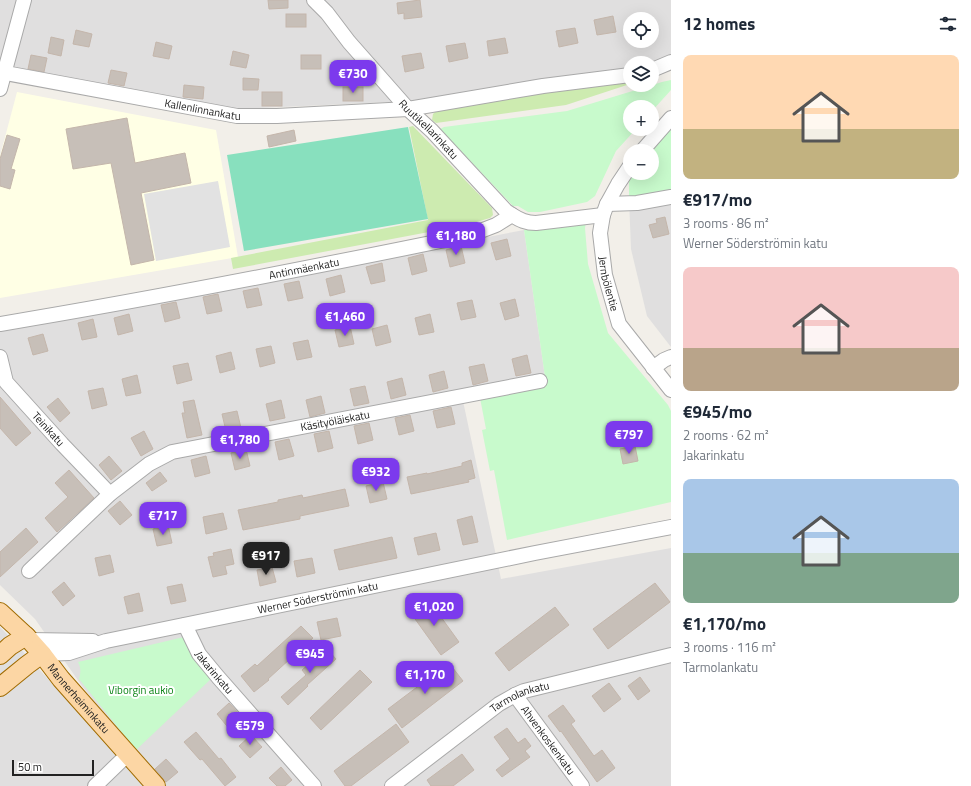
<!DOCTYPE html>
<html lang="en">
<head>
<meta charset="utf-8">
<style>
	body { margin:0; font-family:"Titillium Web",sans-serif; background:#f2f2f3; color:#1f2937; height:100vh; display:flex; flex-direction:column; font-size:15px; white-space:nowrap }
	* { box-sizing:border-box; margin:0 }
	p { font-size:13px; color:#747a83 }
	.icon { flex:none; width:22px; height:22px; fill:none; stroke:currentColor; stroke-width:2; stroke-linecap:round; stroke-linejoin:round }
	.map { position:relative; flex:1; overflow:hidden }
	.sheet { display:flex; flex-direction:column; background:#fff; width:300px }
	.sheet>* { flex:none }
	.buttons { position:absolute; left:623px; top:12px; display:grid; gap:8px }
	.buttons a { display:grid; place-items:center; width:36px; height:36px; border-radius:50%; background:#fff; box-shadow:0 4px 16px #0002; font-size:20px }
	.scale { position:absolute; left:12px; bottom:10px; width:82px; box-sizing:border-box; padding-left:4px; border:2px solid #222; border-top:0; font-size:11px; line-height:14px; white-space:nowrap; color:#222; -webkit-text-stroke:3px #fff; paint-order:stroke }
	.price { position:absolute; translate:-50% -34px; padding:0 9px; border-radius:8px; background:#7c3aed; color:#fff; font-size:13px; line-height:26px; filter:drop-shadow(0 1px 2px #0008) }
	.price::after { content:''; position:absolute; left:50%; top:24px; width:12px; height:9px; margin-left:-6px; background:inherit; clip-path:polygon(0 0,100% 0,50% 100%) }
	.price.on { background:#222; color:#fff }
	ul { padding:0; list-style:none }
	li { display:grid; align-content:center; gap:8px; height:212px; padding:0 12px }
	li span { display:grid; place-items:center; height:124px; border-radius:8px; color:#555 }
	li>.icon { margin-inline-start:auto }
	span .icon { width:72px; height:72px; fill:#fffc; stroke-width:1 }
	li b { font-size:17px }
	h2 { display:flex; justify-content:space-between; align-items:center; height:48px; padding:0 12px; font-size:17px }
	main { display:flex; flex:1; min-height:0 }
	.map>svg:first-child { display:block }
</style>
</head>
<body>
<main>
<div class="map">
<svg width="671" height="786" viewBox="0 0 671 786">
	<rect width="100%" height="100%" fill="#f2efe9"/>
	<!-- residential -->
	<g fill="#e0dfdf" fill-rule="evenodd">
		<path d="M0,0H671V67L652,63H630V72L412,101L235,109L0,76ZM630,19H652V41H630Z"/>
		<path d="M671,190V347L647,316L631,249L629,198Z"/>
		<path d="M524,230L546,384L463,401L501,579L671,548V786H165L145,764L82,686L35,619L0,585V322L17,327Z"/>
		<path d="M0,627L3,630L146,786H0Z"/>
	</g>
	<!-- education -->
	<path fill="#ffffe5" d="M17,92L216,130L238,257L0,298V156Z"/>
	<!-- grass -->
	<g fill="#cdebb0">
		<path d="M630,78V84L566,105L436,123L432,120L433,114L438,109Z"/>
		<path d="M413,126L492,208L493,215L490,218L466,225L233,269L231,258L428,220L409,127Z"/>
	</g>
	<!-- park -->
	<g fill="#c8facc">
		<path d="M671,80V90L652,111V107H630V129H636L616,151L595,196L587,202L540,212H528L518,206H513L440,129L444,127L567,111L662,82Z"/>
		<path d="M671,125V190L629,198V180L632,173H652V151H648Z"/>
		<path d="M586,222L585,228L588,264L608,333L668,405L671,411V502L507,540L494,470L490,471L482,430L486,429L480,398L546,384L524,230Z"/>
		<path d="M184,637L212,678L136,750L79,679C81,672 81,668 78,662Z"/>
	</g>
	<!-- pitch -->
	<path fill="#88e0be" d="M408,127L428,219L244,251L227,155Z"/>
	<!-- parking -->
	<path fill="#e2e2e2" d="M218,181L230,247L156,261L144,194Z"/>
	<!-- building -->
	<g fill="#c7bfb8" stroke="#c4b6ab">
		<path d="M268,0H288V8L269,9Z"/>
		<path d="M420,0L422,17L404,19V13L398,14L397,3Z"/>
		<rect x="286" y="14" width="20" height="13"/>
		<path d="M613,16L616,32L597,35L594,20Z"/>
		<path d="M575,28L578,43L559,47L556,31Z"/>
		<path d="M76,30L92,34L89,47L73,44Z"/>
		<path d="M51,37L64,40L61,56L48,53Z"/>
		<path d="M505,38L508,53L489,56L487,41Z"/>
		<path d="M156,42L172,46L169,59L153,56Z"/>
		<path d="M465,43L468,58L449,62L446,46Z"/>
		<path d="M233,51L249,55L246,68L230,65Z"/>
		<path d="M421,53L424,68L405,72L402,56Z"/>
		<path d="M31,55L47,58L44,72L28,69Z"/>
		<rect x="301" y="55" width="20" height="14"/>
		<path d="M111,70L127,73L124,86L108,83Z"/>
		<path d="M243,78L259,79L258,90H243Z"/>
		<path d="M184,85L204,87L203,99L183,97Z"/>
		<rect x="343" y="87" width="20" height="14"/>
		<rect x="262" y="92" width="20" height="14"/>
		<path d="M127,118L135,163L185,153L191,183L141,193L154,260L131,265L111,163L73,169L66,129Z"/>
		<path d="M294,130L296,141L269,147L267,136Z"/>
		<path d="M7,135L20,139L11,169L15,170L10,189L0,186V159Z"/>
		<path d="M665,217L669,234L653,238L649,225L657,223L656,219Z"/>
		<path d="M507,239L511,256L496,260L491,243Z"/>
		<path d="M461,246L465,263L450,267L446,250Z"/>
		<path d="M423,254L427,271L412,275L408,258Z"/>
		<path d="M382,263L385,281L371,284L366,267Z"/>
		<path d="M341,275L345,292L330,296L326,279Z"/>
		<path d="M299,281L303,298L288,301L284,284Z"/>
		<path d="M258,288L262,305L247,308L243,291Z"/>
		<path d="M218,294L222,311L207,314L203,297Z"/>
		<path d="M515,299L519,316L505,320L500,303Z"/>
		<path d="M472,300L476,317L461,320L457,303Z"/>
		<path d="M176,302L180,318L165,322L161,305Z"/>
		<path d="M129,314L133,331L118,335L114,318Z"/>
		<path d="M430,314L434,332L419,335L415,318Z"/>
		<path d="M93,319L97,337L82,340L78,323Z"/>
		<path d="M387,325L391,342L376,346L372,329Z"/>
		<path d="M350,326L354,344L339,347L335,330Z"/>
		<path d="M43,334L48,351L33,355L28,338Z"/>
		<path d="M308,340L312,357L297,360L293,343Z"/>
		<path d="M271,346L275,363L260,367L256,349Z"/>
		<path d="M231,352L235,369L220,373L216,356Z"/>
		<path d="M527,355L531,373L516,376L512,359Z"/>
		<path d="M188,363L192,380L177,384L173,366Z"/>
		<path d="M484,364L488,381L473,385L469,367Z"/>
		<path d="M444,371L448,388L433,392L429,375Z"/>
		<path d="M137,375L141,393L126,396L122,379Z"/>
		<path d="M402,378L406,395L391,399L387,382Z"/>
		<path d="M365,386L369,403L354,406L350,389Z"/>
		<path d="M103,388L107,405L92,409L88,391Z"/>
		<path d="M321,396L325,413L310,417L306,400Z"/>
		<path d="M0,397L31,433L16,446L0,428Z"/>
		<path d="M58,398L70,413L60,422L47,407Z"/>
		<path d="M194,400L202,435L187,438L182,413H185L183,402Z"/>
		<path d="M281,400L285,418L270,421L266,404Z"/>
		<path d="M451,407L455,424L437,428L433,411Z"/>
		<path d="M237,411L241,428L226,431L222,414Z"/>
		<path d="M410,415L414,431L399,435L395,418Z"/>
		<path d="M369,423L373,440L358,444L354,426Z"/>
		<path d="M144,431L153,449L141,456L131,438Z"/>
		<path d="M329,431L333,448L318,452L314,434Z"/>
		<path d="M289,439L294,456L279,460L275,442Z"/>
		<path d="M635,446L638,461L623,464L620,449Z"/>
		<path d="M246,449L250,466L235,470L231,453Z"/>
		<path d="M109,456L122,471L111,480L99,465Z"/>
		<path d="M206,456L210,473L195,477L191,460Z"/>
		<path d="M471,460L475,478L468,480L469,482L411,494L407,477L427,473V474L462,466V463Z"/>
		<path d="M69,470L94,498L57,532L45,518L68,497L55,483Z"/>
		<path d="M160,472L167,481L152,491L146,483Z"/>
		<path d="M383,482L387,499L370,503L366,486Z"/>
		<path d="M345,489L349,506L300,516V519L243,530L238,510L278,502V500L302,495L303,498Z"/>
		<path d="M120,501L132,515L120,525L108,511Z"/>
		<path d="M223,513L227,529L206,534L203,517Z"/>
		<path d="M472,516L478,542L463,545L457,520Z"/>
		<path d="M168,525L172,543L157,546L153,529Z"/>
		<path d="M26,528L38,542L0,577V552Z"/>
		<path d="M436,533L440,550L418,555L414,538Z"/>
		<path d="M392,537L397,558L339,570L334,550Z"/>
		<path d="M231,549L234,564L225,566L227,574L213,577L208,557L214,556L213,553Z"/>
		<path d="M110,555L114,572L99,576L95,558Z"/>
		<path d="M312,558L315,573L297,577L294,561Z"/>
		<path d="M272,567L276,582L260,586L257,570Z"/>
		<path d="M64,582L75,596L63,606L52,592Z"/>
		<path d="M655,583L670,602L608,649L593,629Z"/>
		<path d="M182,584L186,601L171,604L167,587Z"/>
		<path d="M139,593L143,611L128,614L124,597Z"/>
		<path d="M428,599L459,642L441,655L410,612Z"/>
		<path d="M555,607L569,625L509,671L495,653Z"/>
		<path d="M337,618L341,636L321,640L317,622Z"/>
		<path d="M301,626L313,638L268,679L269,680L254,692L241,676L255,664L257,666Z"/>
		<path d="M321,642L336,659L307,685L308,686L288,705L281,697L306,675L302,670L323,652Z"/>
		<path d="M449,663L463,681L402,728L388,709Z"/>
		<path d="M360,670L372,682L321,730L310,718Z"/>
		<path d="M640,677L650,691L638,700L628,686Z"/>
		<path d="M609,683L621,699L604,712L592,696Z"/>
		<path d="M229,703L244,719L231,731L217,714Z"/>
		<path d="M563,705L575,721L571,724L594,756L602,750L615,768L597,782L561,731L560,732L548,716Z"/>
		<path d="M396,724L409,742L351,786H345L334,771Z"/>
		<path d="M507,728L518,743L525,738L531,746L525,751L530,757L502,777L496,770L510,759L494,737Z"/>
		<path d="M196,732L219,759L221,758L236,777L225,786L202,759L200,760L184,742Z"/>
		<path d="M251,735L262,747L250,758L239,746Z"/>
		<path d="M462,754L474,770L453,786H431L427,780Z"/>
		<path d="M166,759L178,772L166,782L155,769Z"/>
		<path d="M281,767L292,780L285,786H277L269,778Z"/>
	</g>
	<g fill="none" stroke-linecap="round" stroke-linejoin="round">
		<!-- minor casing -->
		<g stroke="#a9a9a9" stroke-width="16">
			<g id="minor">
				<path id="s1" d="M314,0L327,13L349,42L408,109L432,131L506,211L512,215"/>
				<path d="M652,70L671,62"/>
				<path id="s2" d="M0,72L237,116H277L408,109L543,86L630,75"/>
				<path d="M0,89L24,0"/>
				<path d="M642,151L671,118"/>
				<path id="s3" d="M630,166L618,184L607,204L603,215L600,233L605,275L619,324L671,390"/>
				<path d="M607,204L637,203L671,197"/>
				<path id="s4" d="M0,324C157,298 314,267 470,235L496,225L512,215C520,220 526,223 536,223L603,215"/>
				<path id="s5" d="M0,357L6,382L62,444L110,494"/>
				<path d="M653,368L664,360L671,357"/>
				<path id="s6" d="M29,571L110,494L149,464L172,452L540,381"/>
				<path id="s7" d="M185,625L199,654L218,677L314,786"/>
				<path d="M30,640L93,641"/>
				<path id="s8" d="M42,654L69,653L106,641L535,553L671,527"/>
				<path id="s9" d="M515,695L582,786"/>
				<path d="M95,786L124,758"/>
				<path id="s10" d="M392,786L499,704L515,695L524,691L671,655"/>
			</g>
		</g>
		<!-- major casing -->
		<g stroke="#a06b00" stroke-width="20">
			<g id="major">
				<path id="s11" d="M0,612L26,636L42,654L61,679L156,786"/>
				<path d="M0,655L10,646L26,636"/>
				<path d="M0,687L27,665L42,654"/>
			</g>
		</g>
		<!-- minor -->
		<use href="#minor" stroke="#fff" stroke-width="14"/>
		<!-- major -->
		<use href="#major" stroke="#fcd6a4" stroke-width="18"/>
	</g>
	<g text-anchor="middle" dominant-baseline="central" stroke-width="4" stroke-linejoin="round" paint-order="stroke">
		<!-- street labels -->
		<g font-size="11" fill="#222" stroke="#fff">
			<text stroke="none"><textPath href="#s2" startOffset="206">Kallenlinnankatu</textPath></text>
			<text stroke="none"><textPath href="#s1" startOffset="173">Ruutikellarinkatu</textPath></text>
			<text stroke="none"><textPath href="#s4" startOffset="309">Antinmäenkatu</textPath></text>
			<text stroke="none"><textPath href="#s3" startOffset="126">Jernbölentie</textPath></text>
			<text stroke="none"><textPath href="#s6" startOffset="353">Käsityöläiskatu</textPath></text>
			<text stroke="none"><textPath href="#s5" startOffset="89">Teinikatu</textPath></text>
			<text stroke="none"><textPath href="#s8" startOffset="282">Werner Söderströmin katu</textPath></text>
			<text stroke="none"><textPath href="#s7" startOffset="56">Jakarinkatu</textPath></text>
			<text stroke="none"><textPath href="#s11" startOffset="117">Mannerheiminkatu</textPath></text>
			<text stroke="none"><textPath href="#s10" startOffset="157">Tarmolankatu</textPath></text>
			<text stroke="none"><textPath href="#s9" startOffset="56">Ahvenkoskenkatu</textPath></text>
		</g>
		<!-- park labels -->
		<g font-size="11" fill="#0c8416" stroke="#fff">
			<text x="141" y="690">Viborgin aukio</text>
		</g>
	</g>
</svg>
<div class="buttons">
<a><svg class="icon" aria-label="locate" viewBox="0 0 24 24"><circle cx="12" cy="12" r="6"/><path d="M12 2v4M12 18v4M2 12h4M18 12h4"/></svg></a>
<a><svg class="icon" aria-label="layers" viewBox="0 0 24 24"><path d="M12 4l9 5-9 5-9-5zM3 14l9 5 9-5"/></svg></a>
<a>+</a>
<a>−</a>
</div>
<div class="scale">50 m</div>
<b class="price" style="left:353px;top:94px">€730</b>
<b class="price" style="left:456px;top:256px">€1,180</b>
<b class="price" style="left:345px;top:337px">€1,460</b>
<b class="price" style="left:629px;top:455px">€797</b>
<b class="price" style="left:240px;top:460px">€1,780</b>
<b class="price" style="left:376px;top:492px">€932</b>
<b class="price" style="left:163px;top:536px">€717</b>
<b class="price on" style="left:266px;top:576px">€917</b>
<b class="price" style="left:434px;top:627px">€1,020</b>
<b class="price" style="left:310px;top:674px">€945</b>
<b class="price" style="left:425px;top:695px">€1,170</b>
<b class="price" style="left:250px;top:746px">€579</b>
</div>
<section class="sheet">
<h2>12 homes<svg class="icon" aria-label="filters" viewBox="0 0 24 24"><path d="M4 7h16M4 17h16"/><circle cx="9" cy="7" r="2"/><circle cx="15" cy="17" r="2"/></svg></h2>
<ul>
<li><span style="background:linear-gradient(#ffd9b3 60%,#c2b280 0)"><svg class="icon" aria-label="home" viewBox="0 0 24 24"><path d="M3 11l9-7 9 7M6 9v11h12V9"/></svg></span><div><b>€917/mo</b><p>3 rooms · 86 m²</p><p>Werner Söderströmin katu</p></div></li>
<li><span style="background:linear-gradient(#f6c9c9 65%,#b9a48a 0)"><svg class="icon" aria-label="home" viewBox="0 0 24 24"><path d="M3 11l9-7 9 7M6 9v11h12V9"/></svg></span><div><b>€945/mo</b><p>2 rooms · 62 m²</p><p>Jakarinkatu</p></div></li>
<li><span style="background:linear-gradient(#a9c7e8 60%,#7fa58c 0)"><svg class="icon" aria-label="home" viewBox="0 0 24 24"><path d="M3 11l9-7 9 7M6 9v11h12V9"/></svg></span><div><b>€1,170/mo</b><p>3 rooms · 116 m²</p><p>Tarmolankatu</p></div></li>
</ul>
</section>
</main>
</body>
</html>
